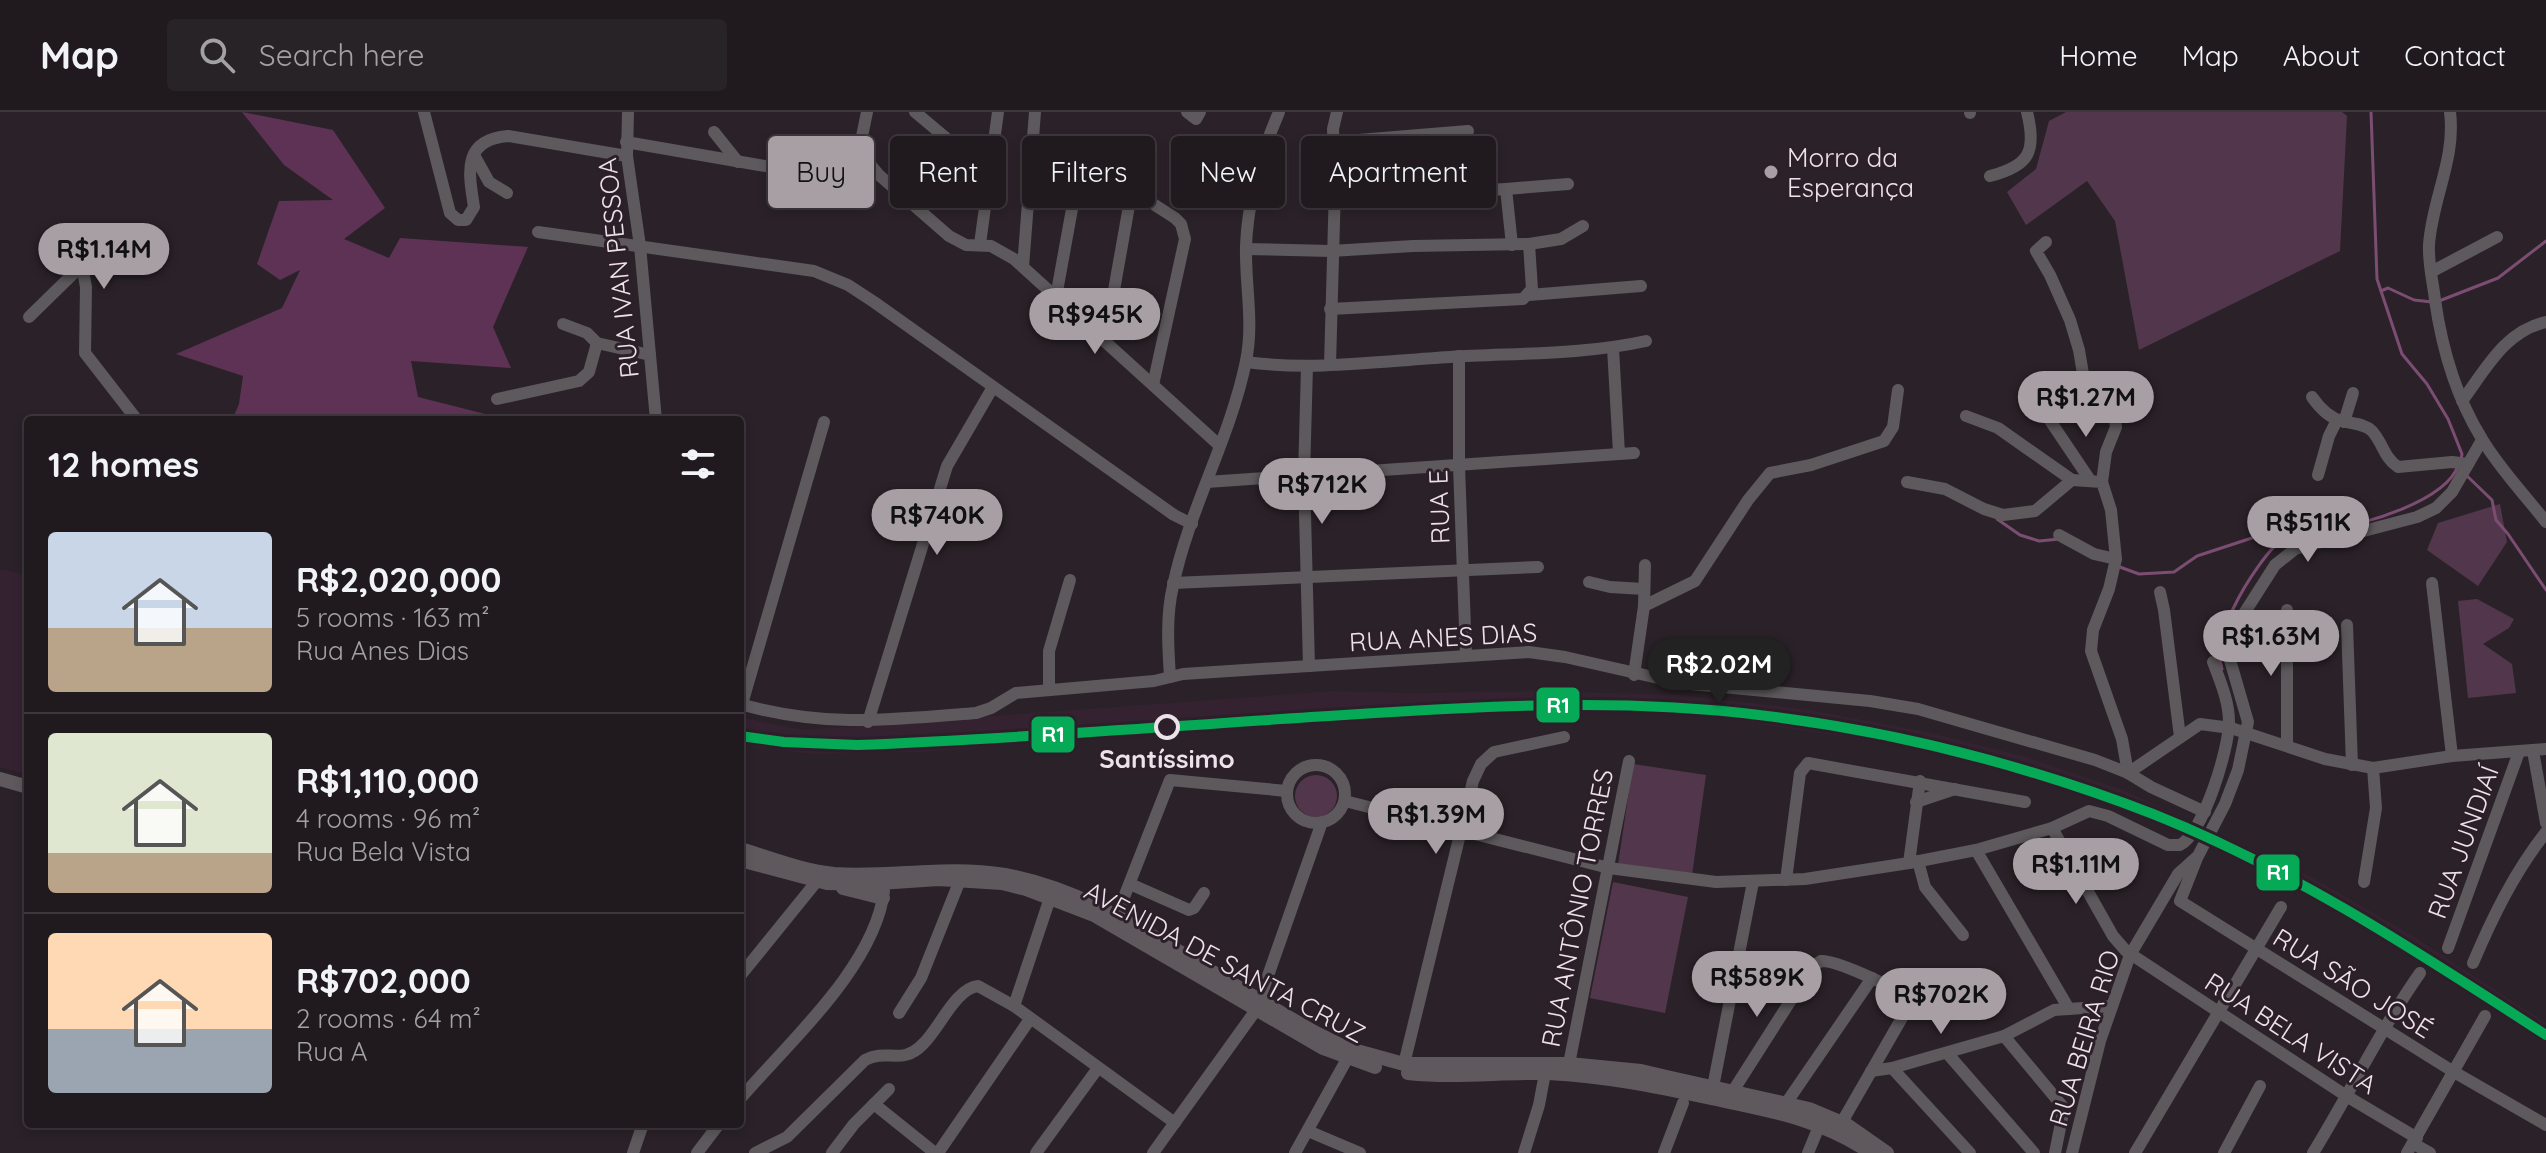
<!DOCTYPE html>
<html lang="en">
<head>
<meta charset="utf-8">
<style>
	body { margin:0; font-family:Quicksand,sans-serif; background:#282327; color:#f1f3f6; height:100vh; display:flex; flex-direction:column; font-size:30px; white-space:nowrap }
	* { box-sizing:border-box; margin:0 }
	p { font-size:26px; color:#a2a1a4 }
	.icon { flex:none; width:44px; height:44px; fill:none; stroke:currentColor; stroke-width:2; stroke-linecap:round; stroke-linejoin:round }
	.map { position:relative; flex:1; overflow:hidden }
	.sheet { position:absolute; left:24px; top:304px; width:720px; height:712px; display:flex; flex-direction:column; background:#201a1e; border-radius:8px; box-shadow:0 4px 12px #0003,0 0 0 2px #3d383c }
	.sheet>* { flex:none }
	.hud { position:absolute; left:768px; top:24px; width:760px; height:72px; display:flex; gap:16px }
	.price { position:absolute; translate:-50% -68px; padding:0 18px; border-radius:28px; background:#a89fa5; color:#111; font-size:26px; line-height:52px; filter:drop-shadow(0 2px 4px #0008) }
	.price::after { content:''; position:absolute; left:50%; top:48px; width:24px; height:18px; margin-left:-12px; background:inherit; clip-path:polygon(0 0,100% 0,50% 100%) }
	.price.active { background:#222; color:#fff }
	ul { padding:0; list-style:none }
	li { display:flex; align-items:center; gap:24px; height:200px; padding:0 24px }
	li+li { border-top:2px solid #3d383c }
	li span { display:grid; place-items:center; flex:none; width:224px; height:160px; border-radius:8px; color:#555 }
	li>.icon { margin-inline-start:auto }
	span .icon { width:96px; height:96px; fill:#fffc; stroke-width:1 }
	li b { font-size:34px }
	h2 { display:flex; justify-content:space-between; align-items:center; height:96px; padding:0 24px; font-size:34px }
	.chip { padding:0 28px; border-radius:8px; background:#201a1e; box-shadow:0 4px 12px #0003,0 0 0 2px #3d383c; font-size:28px; line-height:72px }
	.chip.active { background:#a89fa5; color:#111 }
	header { display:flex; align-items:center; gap:48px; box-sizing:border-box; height:112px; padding:0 40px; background:#201a1e; border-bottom:2px solid #3d383c }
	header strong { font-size:38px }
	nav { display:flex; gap:44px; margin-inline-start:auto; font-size:28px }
	.search { width:560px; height:72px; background:#282327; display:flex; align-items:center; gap:20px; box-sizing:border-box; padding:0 28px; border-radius:8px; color:#a2a1a4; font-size:30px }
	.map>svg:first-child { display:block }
</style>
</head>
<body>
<header>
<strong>Map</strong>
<div class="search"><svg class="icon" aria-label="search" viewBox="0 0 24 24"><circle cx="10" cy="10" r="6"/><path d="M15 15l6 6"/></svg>Search here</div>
<nav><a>Home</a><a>Map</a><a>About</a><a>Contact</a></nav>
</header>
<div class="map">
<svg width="2546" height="1041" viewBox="0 0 2546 1041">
	<rect width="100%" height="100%" fill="#2a2228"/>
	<!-- built -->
	<g fill="#342231">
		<path d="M0,457L28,463V663L0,655Z"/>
		<path d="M1332,579L1411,581L1541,579L1680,583L1810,598L1927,620L2026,645L2123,678L2308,763L2413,824L2546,911V931L2392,831L2304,779L2235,744L2064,675L1907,634L1732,608L1610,597L1254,616L921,640L811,642L740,633V605L803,618Z"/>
	</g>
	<!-- green -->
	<g fill="#52374c">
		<path d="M2066,0H2342L2347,4L2340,139L2139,238L2115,109L2087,69L2026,113L2007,80L2036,57L2049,9Z"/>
		<path d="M2500,392L2507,430L2478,474L2427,438L2438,411Z"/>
		<path d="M2477,487L2514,507L2509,516L2483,532L2512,552L2516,581L2468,586L2458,489Z"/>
		<path d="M1633,652L1706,663L1692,763L1618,753Z"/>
		<circle cx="1316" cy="684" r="21"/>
		<path d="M1613,770L1688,785L1665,901L1590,886Z"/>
	</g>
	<!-- forest -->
	<path fill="#5e3255" d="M242,0L333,18L385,96L344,127L389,146L400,126L528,135L493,215L511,256L411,249L418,285L509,308H232L239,292L243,264L176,242L282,196L300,158L280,168L257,152L279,89L333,88L284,53Z"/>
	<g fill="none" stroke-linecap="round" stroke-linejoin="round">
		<!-- stream -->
		<g stroke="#7c4d72" stroke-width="3">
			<path d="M2371,0L2377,167L2402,242L2427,272L2448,307L2462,342L2461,347"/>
			<path d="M2381,179L2388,176L2414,188L2432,190"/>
			<path d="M2439,189L2498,166L2546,129"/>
			<path d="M2465,362L2492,388L2496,408L2508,422L2546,478"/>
			<path d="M1997,407L2020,423L2039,429L2060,427"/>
			<path d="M2117,454L2139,462L2174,460L2197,444L2258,424L2292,420"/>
			<path d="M2222,557C2214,525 2221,522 2234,495C2244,474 2269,434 2289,422C2302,414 2316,419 2330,417C2364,413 2445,389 2458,354"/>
		</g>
		<!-- minor -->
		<g stroke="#5d595c" stroke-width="12">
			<path d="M424,0L450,101L458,108H466L474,95C469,62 461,28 508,24L627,44"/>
			<path d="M628,0L627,44L640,134L656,308"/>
			<path d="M867,0L859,39L879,63L949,124L966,133L991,134L1014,147L1219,333"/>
			<path d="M915,0L989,62"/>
			<path d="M1187,0L1196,7L1200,0"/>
			<path d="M1970,0V1"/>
			<path d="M2450,0C2456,47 2432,87 2429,133C2428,151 2433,170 2435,188C2442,237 2456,285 2482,327C2499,356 2525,383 2546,410"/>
			<path d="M714,20L738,50"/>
			<path d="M626,30L817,63"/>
			<path d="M1334,30L1468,19"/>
			<path d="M474,43L489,70L507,81"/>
			<path d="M790,60L822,32"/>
			<path d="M1990,64C2029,54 2037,40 2027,0"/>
			<path d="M1506,77L1568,72"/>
			<path d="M1335,85L1506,77L1512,133"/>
			<path d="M538,120L814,159L848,173L874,190L1174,403L1192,412"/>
			<path d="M2046,130L2036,139L2050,163L2070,208L2079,238L2084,268L2115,308L2116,315L2106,340L2102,370"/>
			<path d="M980,132L998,0"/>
			<path d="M1246,137L1331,139L1413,134L1529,132L1561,127L1583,114"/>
			<path d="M1023,155L1035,0"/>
			<path d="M2431,160L2497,125"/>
			<path d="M1529,183L1641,174"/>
			<path d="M1056,185L1080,53L1082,51L1105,61L1175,106L1181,112L1185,127L1153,273"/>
			<path d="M1330,197L1523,187L1532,177L1529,132"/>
			<path d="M29,205L76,159H83L86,175L85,241L137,308"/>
			<path d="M563,212L587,221L597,231L650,243"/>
			<path d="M1105,229L1132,77"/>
			<path d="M1613,236L1619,341"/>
			<path d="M1459,244V354L1466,543"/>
			<path d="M1246,250C1314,259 1382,249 1450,245C1515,241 1582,243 1646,229"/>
			<path d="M1330,253L1335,75L1333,17L1337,0"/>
			<path d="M1307,254L1304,364L1309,554"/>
			<path d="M2312,285C2319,295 2329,306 2342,309C2352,312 2364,311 2372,319C2383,331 2384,346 2398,355L2452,350L2468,352"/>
			<path d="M497,287L579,269L589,260L597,231"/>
			<path d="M2462,289C2486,257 2505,219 2546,210"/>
			<path d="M1966,304L1998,316L2072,368"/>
			<path d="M2049,307L2090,368"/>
			<path d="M2344,310L2353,281"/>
			<path d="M2318,363L2329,324L2337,308"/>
			<path d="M1207,370L1634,341"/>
			<path d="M1907,370L1945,377L1984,397L2003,403L2035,399L2072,368L2102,370L2111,398L2116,447L2109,477L2093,518L2091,539L2122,627L2128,661"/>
			<path d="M2059,423L2094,442L2116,447"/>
			<path d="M1589,470L1610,475L1644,477"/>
			<path d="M1173,471L1538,455"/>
			<path d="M2432,471L2452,644"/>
			<path d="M2160,480L2164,498L2180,625"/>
			<path d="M1644,494L1695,469L1748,388L1770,361L1811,353L1884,329L1893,315L1898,278"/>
			<path d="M2287,498V633"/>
			<path d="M2347,513L2352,653"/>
			<path d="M1634,563L1644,494L1645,453"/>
			<path d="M1170,565C1168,535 1166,503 1173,474C1189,397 1230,327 1246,249C1254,210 1245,173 1246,134C1248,86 1260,44 1279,0"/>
			<path d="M1049,578V539L1070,468"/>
			<path d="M740,592C825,616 890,608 976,601L991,596L1016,581L1154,569L1183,562L1529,540L1565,545L1680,571L1870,589L1918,597L2095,648L2128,661L2151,675L2205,700"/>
			<path d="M742,592L824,310"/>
			<path d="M868,610L947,354L993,275"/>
			<path d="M2533,639L2546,711"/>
			<circle cx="1316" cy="682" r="29"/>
			<path d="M2128,661L2200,612L2231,616L2325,647L2373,656L2452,644L2546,637"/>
			<path d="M1345,689L1609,756L1716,770L1805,767L1909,751L1976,738L2052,716L2089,699L2108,704L2168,733H2180C2204,720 2229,636 2229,610C2229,589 2220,569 2213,550"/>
			<path d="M1916,690L1955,677"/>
			<path d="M2052,716L2113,824L2126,839L2348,985L2417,1026"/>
			<path d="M1976,738L2069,897"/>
			<path d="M2197,746L2180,789L2454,960L2546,1013"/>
			<path d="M1918,749L1925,775L1963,823"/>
			<path d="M1909,751L1920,669"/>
			<path d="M1786,768L1800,661L1808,651L2025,690"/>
			<path d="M2364,770L2376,696L2373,656"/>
			<path d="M1130,772L1189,798L1194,796L1204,781"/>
			<path d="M1117,803L1170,668L1287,679"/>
			<path d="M2448,836L2519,640"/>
			<path d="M2473,851C2493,804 2514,761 2546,720"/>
			<path d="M740,864L817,769"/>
			<path d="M1014,894L1050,786"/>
			<path d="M899,901L921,866L960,768"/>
			<path d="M2004,924L2064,996L2055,1041"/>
			<path d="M1947,941L2034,1041"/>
			<path d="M1404,952L1473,669L1481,652L1494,640L1564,625"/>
			<path d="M1569,952L1629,649"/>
			<path d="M1892,956L1970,1041"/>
			<path d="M1871,959L1892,956L2004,924L2054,898L2112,894"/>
			<path d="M1713,975L1753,770"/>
			<path d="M1733,979L1812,855L1821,849C1835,848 1894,874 1903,885C1907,890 1905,898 1903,904L1842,1010"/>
			<path d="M740,987C789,930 875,854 884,779"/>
			<path d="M1787,990L1872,866"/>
			<path d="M874,992L935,1041"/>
			<path d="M1308,1019L1360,1041"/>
			<path d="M2414,1032L2430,1041"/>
			<path d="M633,1041L643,1012"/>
			<path d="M697,1041L719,1012"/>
			<path d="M755,1041L787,1025L865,948C887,936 902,954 923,932C939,917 956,876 978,874L1014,894L1175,1011"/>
			<path d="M832,1041L854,1012L889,977"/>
			<path d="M938,1041L1030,907"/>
			<path d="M1036,1041L1098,956"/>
			<path d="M1153,1041L1256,898L1322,710"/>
			<path d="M1295,1041L1347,947"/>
			<path d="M1524,1041L1539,993L1545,961"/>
			<path d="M1664,1041L1683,991"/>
			<path d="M1808,1041L1820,1012"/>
			<path d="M2072,1041L2100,929L2130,843L2178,762L2198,744L2225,692L2238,658L2248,610L2228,541L2238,511L2275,453L2295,437L2417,405L2436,396L2452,380L2482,328"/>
			<path d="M2135,1041L2281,795"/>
			<path d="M2224,1041L2260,974"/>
			<path d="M2313,1041C2350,981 2380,918 2420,861"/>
			<path d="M2407,1041L2485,904"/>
		</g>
		<!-- major -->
		<g stroke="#5f595e" stroke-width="14">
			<path d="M0,667L28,675"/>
			<path d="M740,737C771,746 802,759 834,762C892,766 946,753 1005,763C1071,775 1126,808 1183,842C1226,868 1270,895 1314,920L1346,936L1404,952H1569L1641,959L1671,966L1809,997L1847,1013L1887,1041"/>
			<path d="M740,748L827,771L865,772L938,767L1002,771L1026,777L1094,803L1323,936L1375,955"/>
			<path d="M843,776L883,786"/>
			<path d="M1408,961C1455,966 1501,960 1548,961C1606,964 1655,974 1711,986C1769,998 1822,1007 1871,1041"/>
		</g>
		<!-- rail-1 casing -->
		<g stroke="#2d1f2a" stroke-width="16">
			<path id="rail-1" d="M740,624L784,630L857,633C1020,627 1182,613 1344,603C1482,594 1622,586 1759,603C1895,619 2026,653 2153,702C2294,758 2419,841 2546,923"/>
		</g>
		<!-- rail-1 -->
		<use href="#rail-1" stroke="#06aa56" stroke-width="10"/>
	</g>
	<!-- markers -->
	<circle fill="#a89fa5" stroke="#2d1f2a" stroke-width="3" cx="1771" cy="60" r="8"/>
	<circle fill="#2d1f2a" stroke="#ece2e9" stroke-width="4" cx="1167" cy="615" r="11"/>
	<g text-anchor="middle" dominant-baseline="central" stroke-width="6" stroke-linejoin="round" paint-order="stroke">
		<!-- poi labels -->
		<g font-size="26" fill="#ece2e9" stroke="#2d1f2a" text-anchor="start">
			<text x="1787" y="45">Morro da<tspan x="1787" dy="30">Esperança</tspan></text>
		</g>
		<!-- street labels -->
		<g font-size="26" fill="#ece2e9" stroke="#2d1f2a">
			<text transform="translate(618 156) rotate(-96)">RUA IVAN PESSOA</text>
			<text transform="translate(1439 395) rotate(-92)">RUA E</text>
			<text transform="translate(1443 525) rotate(-3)">RUA ANES DIAS</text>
			<text transform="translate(2463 730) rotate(-70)">RUA JUNDIAÍ</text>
			<text transform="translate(1577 796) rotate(-79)">RUA ANTÔNIO TORRES</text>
			<text transform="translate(1225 850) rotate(28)">AVENIDA DE SANTA CRUZ</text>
			<text transform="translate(2353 871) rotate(32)">RUA SÃO JOSÉ</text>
			<text transform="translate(2291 921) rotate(33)">RUA BELA VISTA</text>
			<text transform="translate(2084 926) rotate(-73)">RUA BEIRA RIO</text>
		</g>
		<!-- stop labels -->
		<g font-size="26" font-weight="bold" fill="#ece2e9" stroke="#2d1f2a">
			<text x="1167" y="646">Santíssimo</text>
		</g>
	</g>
	<g stroke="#2d1f2a" stroke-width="3">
		<rect x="1535" y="574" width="46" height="38" rx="8" fill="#06aa56"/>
		<rect x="1030" y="603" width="46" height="39" rx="8" fill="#06aa56"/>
		<rect x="2255" y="741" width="46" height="39" rx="8" fill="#06aa56"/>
	</g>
	<g font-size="22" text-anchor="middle" font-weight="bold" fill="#fff">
		<text x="1558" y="601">R1</text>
		<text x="1053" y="630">R1</text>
		<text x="2278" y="768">R1</text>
	</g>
</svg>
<b class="price" style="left:104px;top:179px">R$1.14M</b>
<b class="price" style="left:1095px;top:244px">R$945K</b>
<b class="price" style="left:2086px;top:327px">R$1.27M</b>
<b class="price" style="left:1322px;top:414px">R$712K</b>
<b class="price" style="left:937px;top:445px">R$740K</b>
<b class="price" style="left:2308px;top:452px">R$511K</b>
<b class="price" style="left:2271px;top:566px">R$1.63M</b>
<b class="price active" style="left:1719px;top:594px">R$2.02M</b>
<b class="price" style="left:1436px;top:744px">R$1.39M</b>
<b class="price" style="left:2076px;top:794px">R$1.11M</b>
<b class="price" style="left:1757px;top:907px">R$589K</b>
<b class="price" style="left:1941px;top:924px">R$702K</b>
<div class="hud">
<a class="chip active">Buy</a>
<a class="chip">Rent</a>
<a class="chip">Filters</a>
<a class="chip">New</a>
<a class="chip">Apartment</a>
</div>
<section class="sheet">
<h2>12 homes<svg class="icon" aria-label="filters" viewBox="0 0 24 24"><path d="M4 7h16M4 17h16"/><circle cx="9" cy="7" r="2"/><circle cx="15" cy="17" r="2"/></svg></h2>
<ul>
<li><span style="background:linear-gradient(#c9d6e8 60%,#b9a48a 0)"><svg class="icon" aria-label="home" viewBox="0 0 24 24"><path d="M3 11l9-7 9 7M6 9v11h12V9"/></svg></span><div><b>R$2,020,000</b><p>5 rooms · 163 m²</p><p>Rua Anes Dias</p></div></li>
<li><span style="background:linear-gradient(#dfe7d0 75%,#b9a48a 0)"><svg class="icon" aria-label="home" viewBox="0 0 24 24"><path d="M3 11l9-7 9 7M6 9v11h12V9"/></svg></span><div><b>R$1,110,000</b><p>4 rooms · 96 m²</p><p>Rua Bela Vista</p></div></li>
<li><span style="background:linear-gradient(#ffd9b3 60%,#9aa5b1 0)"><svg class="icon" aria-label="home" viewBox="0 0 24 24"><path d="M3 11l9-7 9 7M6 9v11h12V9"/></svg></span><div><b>R$702,000</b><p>2 rooms · 64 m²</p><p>Rua A</p></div></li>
</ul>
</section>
</div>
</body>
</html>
